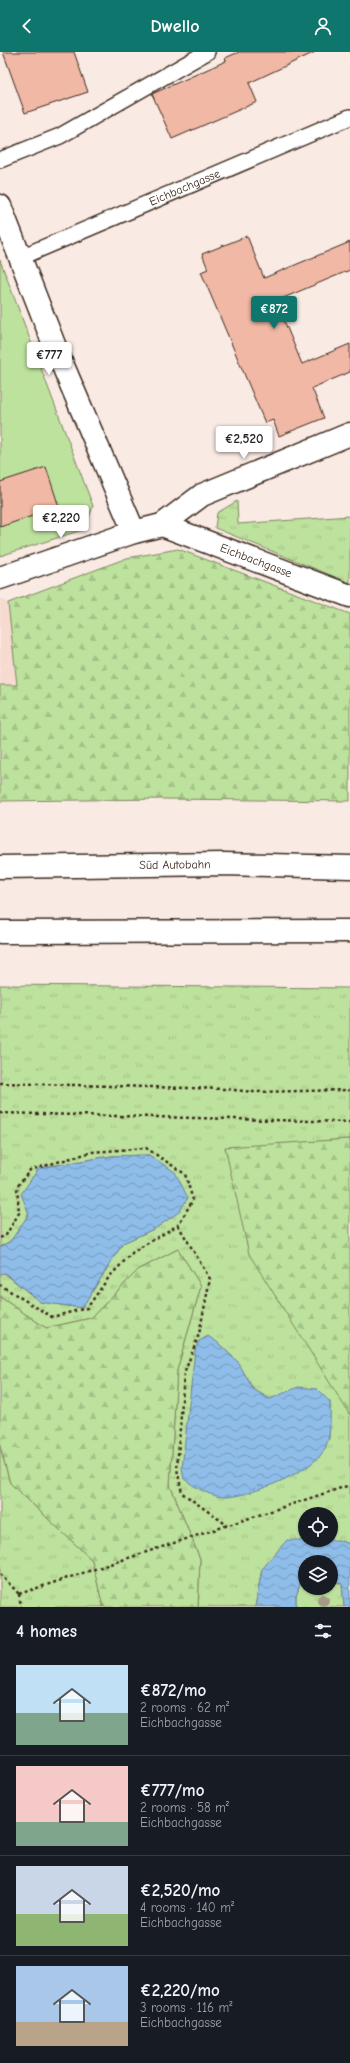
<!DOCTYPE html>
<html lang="en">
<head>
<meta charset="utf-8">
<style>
	body { margin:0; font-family:"Comic Neue",sans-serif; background:#20242c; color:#f1f3f6; height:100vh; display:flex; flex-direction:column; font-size:15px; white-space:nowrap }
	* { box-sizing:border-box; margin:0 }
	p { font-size:13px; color:#9ea1a6 }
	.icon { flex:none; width:22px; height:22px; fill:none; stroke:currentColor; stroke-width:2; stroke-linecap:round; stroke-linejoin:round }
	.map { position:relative; height:1555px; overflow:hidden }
	.sheet { display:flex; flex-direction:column; background:#171b24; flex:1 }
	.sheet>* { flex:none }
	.buttons { position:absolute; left:298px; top:1455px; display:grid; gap:8px }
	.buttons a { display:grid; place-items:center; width:40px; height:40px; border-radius:50%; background:#171b24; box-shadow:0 1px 3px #0004; font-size:20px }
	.price { position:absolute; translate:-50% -34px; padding:0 9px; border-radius:4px; background:#fff; color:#222; font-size:13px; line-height:26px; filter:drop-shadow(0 1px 2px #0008) }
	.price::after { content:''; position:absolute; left:50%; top:24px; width:12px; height:9px; margin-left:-6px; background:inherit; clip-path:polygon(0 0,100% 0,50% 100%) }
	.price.on { background:#0f766e; color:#fff }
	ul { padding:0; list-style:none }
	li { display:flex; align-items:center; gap:12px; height:100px; padding:0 16px }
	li+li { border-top:1px solid #363941 }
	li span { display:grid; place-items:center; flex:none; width:112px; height:80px; border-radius:0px; color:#555 }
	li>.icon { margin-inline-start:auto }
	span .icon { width:48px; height:48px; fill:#fffc; stroke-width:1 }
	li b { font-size:17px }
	h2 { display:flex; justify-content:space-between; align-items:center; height:48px; padding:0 16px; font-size:17px }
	header { display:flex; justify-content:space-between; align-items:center; height:52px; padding:0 16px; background:#0f766e; color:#fff; font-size:18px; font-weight:700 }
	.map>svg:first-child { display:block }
</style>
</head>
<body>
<header><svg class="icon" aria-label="back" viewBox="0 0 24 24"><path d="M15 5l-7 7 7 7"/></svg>Dwello<svg class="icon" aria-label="person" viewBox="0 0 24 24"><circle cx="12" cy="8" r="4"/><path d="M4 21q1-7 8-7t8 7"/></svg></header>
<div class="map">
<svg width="350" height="1555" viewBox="0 0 350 1555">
	<defs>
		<pattern id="grass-tufts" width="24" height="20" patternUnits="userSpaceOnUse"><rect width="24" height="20" fill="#bde29d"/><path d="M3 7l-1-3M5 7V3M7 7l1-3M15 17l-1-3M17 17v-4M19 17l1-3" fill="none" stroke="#a3c287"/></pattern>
		<pattern id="forest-firs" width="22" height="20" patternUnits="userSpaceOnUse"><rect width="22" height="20" fill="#bde29d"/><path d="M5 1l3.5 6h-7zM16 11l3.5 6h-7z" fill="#a3c287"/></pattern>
		<pattern id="water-waves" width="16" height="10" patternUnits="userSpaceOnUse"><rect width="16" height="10" fill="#8ebde9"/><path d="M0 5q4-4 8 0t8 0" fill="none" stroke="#759abc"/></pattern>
	</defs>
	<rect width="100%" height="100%" fill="#faeae4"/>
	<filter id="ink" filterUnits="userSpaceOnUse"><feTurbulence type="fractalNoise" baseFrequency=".025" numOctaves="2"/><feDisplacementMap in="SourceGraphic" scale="8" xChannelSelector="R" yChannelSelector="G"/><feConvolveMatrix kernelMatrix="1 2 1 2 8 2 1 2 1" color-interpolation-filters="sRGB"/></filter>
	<g filter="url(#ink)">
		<!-- built -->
		<path fill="#f7dbd1" d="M0,546L8,551L17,633H0Z"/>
		<!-- grass -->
		<g fill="url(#grass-tufts)" stroke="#7c865e" fill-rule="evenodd">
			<path d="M237,449L238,472L350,464V531L215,476L217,461Z"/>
			<path d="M0,933L350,936V1087L225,1096L350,1363V1492L338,1488L262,1517L255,1555H198L200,1507L170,1433L177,1318L201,1234L178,1197L138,1218L91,1266L46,1276L0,1245V1222L4,1221L40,1250L82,1256L123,1191L156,1176L149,1103L111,1104L39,1116C33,1144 29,1181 0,1195ZM208,1285L217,1290L238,1310L253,1337L270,1347L283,1343L330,1350L329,1387L190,1338ZM305,1462H331V1488H305Z"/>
			<path d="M0,1394L10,1431L92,1508L103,1555H0Z"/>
			<path d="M305,1528V1536H331V1528L342,1532L344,1555H296V1544L301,1530Z"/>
		</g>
		<!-- forest -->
		<g fill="url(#forest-firs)" stroke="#7c865e">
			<path d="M178,497L350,562V749L165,747L0,749V633H17L8,551L127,506Z"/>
			<path d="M350,1087V1363L249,1202L225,1095Z"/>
			<path d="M178,1197L201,1234L177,1318L170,1433L200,1507L198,1555H103L92,1508L10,1431L0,1394V1245L46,1276L91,1266L138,1218Z"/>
		</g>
		<!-- garden -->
		<path fill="#bde29d" stroke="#7c865e" d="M0,208L93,454L85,477L0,504Z"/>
		<!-- water -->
		<g fill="url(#water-waves)" stroke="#6d8298">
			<path d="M149,1103L175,1120L188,1146L179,1160L156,1176L123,1191L82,1256L40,1250L5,1221L0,1222V1195L10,1190L29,1162L21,1142L39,1116L111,1104Z"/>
			<path d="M208,1284L217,1290L238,1310L253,1337L270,1347L298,1335L317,1337L330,1350C330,1367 332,1386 323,1400C309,1421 252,1443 228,1445C212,1446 196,1436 184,1427L182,1416L195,1298L199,1289Z"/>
			<path d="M287,1488H338L350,1492V1555H344L342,1532L331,1528V1510H305V1528L301,1530L296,1544V1555H255L262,1517Z"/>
		</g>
		<!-- building -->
		<g fill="#f0b8a5" stroke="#3b2a1e">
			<path d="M3,0H74L88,40L25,61Z"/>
			<path d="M239,0H315L249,31L257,50L172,87L152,42L226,9L225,6Z"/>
			<path d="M247,184L264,226L350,190V218L276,249L302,312L350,292V320L312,336L324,366L279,384L273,368L265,371L201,220L208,217L202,202Z"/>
			<path d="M46,415L59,455L0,475V430Z"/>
		</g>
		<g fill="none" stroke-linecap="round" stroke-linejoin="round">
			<!-- lane casing -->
			<g stroke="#3b2a1e" stroke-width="18">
				<g id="lane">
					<path d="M0,108L60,84L207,0"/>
					<path id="s1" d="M19,206L350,65"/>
				</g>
			</g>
			<!-- street casing -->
			<g stroke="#3b2a1e" stroke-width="25">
				<g id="street">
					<path d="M0,154L55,295L134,480"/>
					<path d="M162,473L202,443L350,382"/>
					<path id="s2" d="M0,526L134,480L162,473L350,544"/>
				</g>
			</g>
			<!-- highway casing -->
			<g stroke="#3b2a1e" stroke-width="25">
				<g id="highway">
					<path id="s3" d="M0,815L224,812L350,815"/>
					<path d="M0,880L350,879"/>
				</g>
			</g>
			<!-- path -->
			<g stroke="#3b2a1e" stroke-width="2.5" stroke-dasharray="3 3" stroke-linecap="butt">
				<path d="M0,1031L225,1037L253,1040L350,1038"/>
				<path d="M0,1061L350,1070"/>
				<path d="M178,1173L210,1227L199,1282L184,1322L177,1417L182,1441L227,1473"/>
				<path d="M0,1186L6,1183L19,1161L17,1135L30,1118L92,1100L146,1096L185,1122L193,1148L178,1173L133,1200L109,1225L87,1256L52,1265L0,1233"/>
				<path d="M0,1522L19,1542"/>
				<path d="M19,1542L350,1433"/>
				<path d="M19,1542L21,1555"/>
			</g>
			<!-- lane -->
			<use href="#lane" stroke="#fff" stroke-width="15"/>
			<!-- street -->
			<use href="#street" stroke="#fff" stroke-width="22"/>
			<!-- highway -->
			<use href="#highway" stroke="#fff" stroke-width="22"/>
		</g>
		<!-- trees -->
		<circle fill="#a39a89" cx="323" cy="1548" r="6"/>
	</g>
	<g text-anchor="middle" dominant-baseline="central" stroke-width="3.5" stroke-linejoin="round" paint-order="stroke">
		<!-- street labels -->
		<g font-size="12" fill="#3b2a1e" stroke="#fff">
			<text stroke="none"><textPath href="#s1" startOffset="180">Eichbachgasse</textPath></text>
			<text stroke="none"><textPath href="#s2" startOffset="271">Eichbachgasse</textPath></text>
			<text stroke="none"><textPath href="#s3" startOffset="175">Süd Autobahn</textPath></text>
		</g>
	</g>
</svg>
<div class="buttons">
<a><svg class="icon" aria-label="locate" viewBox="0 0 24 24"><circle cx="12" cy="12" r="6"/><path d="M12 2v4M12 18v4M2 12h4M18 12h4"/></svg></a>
<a><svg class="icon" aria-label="layers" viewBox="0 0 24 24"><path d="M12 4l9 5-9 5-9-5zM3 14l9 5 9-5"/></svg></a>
</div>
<b class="price on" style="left:274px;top:278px">€872</b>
<b class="price" style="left:49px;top:324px">€777</b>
<b class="price" style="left:244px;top:408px">€2,520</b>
<b class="price" style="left:61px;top:487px">€2,220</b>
</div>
<section class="sheet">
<h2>4 homes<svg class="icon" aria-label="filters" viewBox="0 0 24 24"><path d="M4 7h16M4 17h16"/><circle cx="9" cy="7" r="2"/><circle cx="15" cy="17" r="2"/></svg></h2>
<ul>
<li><span style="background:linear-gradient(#bfe0f5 60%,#7fa58c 0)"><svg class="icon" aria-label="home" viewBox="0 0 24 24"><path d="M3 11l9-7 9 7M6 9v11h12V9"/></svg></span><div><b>€872/mo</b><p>2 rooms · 62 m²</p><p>Eichbachgasse</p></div></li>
<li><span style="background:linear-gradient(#f6c9c9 70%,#7fa58c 0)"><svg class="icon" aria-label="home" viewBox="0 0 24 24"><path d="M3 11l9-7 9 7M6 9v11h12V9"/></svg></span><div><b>€777/mo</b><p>2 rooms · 58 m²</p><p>Eichbachgasse</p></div></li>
<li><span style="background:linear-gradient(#c9d6e8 60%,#8fb573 0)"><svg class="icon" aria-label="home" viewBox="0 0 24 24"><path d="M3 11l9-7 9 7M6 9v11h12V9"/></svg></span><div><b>€2,520/mo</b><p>4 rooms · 140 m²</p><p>Eichbachgasse</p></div></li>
<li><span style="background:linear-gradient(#a9c7e8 70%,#b9a48a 0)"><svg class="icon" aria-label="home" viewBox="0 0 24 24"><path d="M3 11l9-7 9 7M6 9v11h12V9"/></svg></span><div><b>€2,220/mo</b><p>3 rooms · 116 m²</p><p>Eichbachgasse</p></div></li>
</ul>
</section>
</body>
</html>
